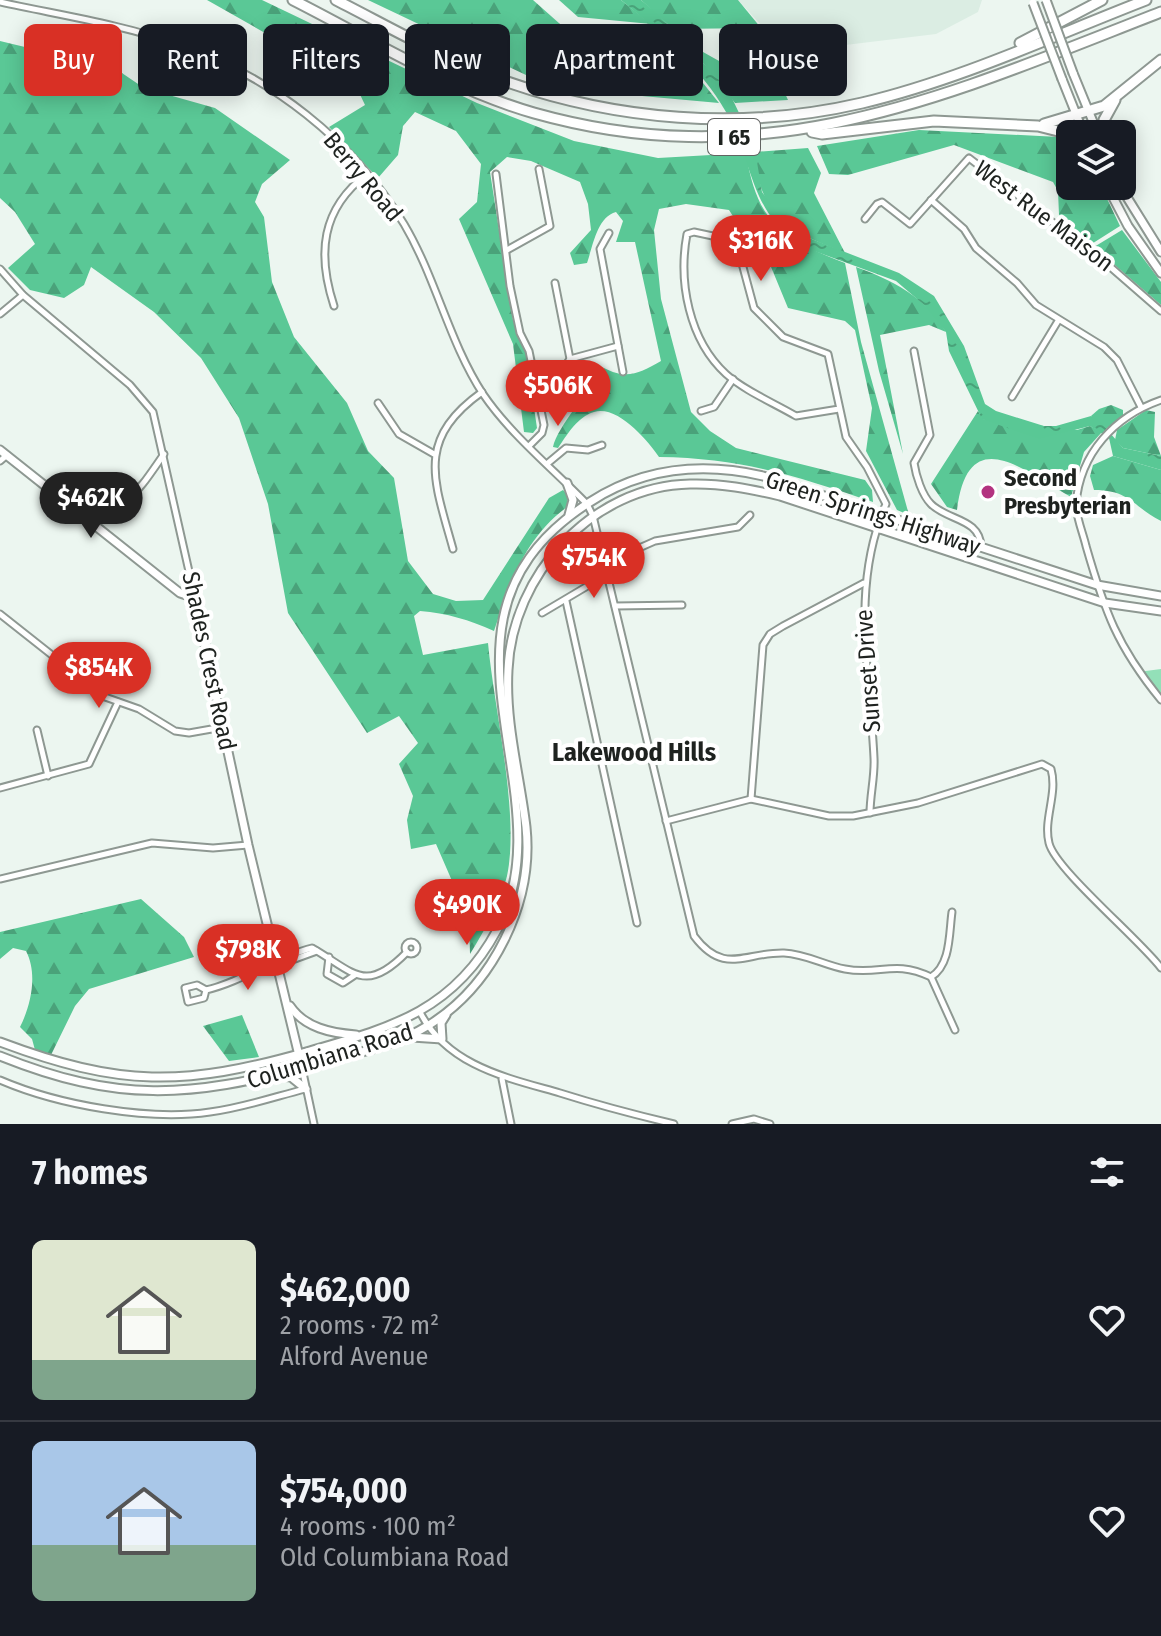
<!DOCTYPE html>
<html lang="en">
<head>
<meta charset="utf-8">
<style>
	body { margin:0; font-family:"Fira Sans Condensed",sans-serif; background:#242831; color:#f1f3f6; height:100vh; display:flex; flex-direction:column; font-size:30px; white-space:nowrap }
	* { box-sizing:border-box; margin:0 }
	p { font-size:26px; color:#9ea1a6 }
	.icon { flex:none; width:44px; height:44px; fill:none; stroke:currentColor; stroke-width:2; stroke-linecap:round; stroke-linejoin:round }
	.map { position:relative; height:1124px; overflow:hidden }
	.side { display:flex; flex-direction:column; background:#171b24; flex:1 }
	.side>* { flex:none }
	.banner { position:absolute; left:24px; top:24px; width:1114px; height:72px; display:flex; gap:16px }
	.fabs { position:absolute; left:1056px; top:120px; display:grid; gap:16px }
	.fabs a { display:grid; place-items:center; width:80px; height:80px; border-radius:12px; background:#171b24; box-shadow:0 4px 20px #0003; font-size:40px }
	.price { position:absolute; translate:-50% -68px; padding:0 18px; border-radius:28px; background:#d93025; color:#fff; font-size:26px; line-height:52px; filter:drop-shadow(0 2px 4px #0008) }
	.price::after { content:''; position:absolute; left:50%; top:48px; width:24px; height:18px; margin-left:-12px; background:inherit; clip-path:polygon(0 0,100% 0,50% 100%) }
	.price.current { background:#222; color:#fff }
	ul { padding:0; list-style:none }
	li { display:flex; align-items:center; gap:24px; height:200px; padding:0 32px }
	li+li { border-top:2px solid #363941 }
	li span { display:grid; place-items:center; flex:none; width:224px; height:160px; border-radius:12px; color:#555 }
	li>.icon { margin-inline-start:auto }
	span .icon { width:96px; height:96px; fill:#fffc; stroke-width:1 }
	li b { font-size:34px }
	h2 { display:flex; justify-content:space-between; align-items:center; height:96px; padding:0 32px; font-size:34px }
	.chip { padding:0 28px; border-radius:12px; background:#171b24; box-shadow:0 4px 20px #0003; font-size:28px; line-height:72px }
	.chip.current { background:#d93025; color:#fff }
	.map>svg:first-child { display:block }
</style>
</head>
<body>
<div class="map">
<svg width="1161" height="1124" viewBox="0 0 1161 1124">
	<defs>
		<pattern id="forest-firs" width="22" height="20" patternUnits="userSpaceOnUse" patternTransform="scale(2)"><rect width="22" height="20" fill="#5ac896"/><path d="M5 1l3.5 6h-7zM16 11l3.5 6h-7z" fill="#4aa27a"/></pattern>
		<pattern id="water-ripples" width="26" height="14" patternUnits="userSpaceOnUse" patternTransform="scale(2)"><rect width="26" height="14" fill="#59c895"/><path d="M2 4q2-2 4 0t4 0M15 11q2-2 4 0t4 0" fill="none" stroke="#49a279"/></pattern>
	</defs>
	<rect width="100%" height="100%" fill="#ecf6f0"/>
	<!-- built -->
	<path fill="#dbede3" d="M738,0H982L978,12L936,34L796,51L783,49Z"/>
	<!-- forest -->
	<g fill="url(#forest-firs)">
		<path d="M207,0H262L477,103L574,141L658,158L746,153C757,224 783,239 845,263L861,342L909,515L897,510L866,451L872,408L855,330L845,321L788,308L769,262L751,244L729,210L686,204L659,209L654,230L661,299L691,412L710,431L736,448L865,480L872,490L873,502C796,476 741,458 659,457C648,441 618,405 594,412C577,417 567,435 558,448L553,447C557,427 591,389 604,368C627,380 640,373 661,361L635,242H616L623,221L616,212C597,217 593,246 587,263L574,265L570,253L591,230L588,204L580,182L531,161L507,157L490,172L513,320L526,354L537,428L533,433L524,432L513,344L459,219L477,202L481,164L456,131L415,112L403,126L398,155L378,178L329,127L365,105L355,84Z"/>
		<path d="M368,0H533L560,24L667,38L719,103L587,91L526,75Z"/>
		<path d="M559,0H621L651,24L578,17Z"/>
		<path d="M641,0H738L761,28L673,29Z"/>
		<path d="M0,41L116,69L144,88L215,108L290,160L262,184L255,202L264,217L272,282L294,337L347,403L368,451L394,478L408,561L433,594L456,601L483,600L549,498L563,490L568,495L567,507C525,538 510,582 494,631C469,620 447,613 420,611L414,616L423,655L488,643C494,709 520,814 507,876C500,905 485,929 470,954L469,920L436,844L411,849L407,820L413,796L399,764L418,743L399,716L367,733L288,613L268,504L239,418L201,358L154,312L91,267L84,285L64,298L30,290L8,268L35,244L15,212L0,198Z"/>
		<path d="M687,43L728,66L726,49L766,52L788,100L735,103Z"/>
		<path d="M919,130L1059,137L1070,142V186H1101L1120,226L1090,245L1059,215L1058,191L1053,182L954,145L848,175L829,174L817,146Z"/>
		<path d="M808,148L821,173L814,193L845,253C786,229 762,221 754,152Z"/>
		<path d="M1122,230L1161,282V305L1094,247Z"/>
		<path d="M856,267C892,280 926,297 946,332L929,325L880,335L903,454L879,371Z"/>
		<path d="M1111,405L1123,410V416L1106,429L1091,416L1099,409Z"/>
		<path d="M1146,410L1155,412L1154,437L1161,456L1123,448L1115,440L1117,430Z"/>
		<path d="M978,411L983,419L1077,430L1090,426L1102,432L1084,452L1071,497C1022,469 968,422 957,510L947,507L931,484Z"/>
		<path d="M1113,456L1161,470V521C1134,508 1131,490 1094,490L1090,476L1093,465Z"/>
		<path d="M141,899L184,937L194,957L89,989L75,1006L51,1055L35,1050L32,1039L20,1027C31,1005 38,974 26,951L13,948L0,959V932Z"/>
		<path d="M242,1015L259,1057L229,1061L203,1026Z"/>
	</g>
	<!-- green -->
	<path fill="#93e0b8" d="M1161,669V699L1138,672Z"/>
	<!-- water -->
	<path fill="url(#water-ripples)" d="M621,0H641L658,14L728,90L754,144L762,192L791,231L899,273L934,296L964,346L985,404L996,411L1044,426H1056L1091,416L1098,419L1123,448L1161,456V470L1113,456L1109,438L1090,426L1039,439L982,419L949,351L946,332L923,304L896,281L798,245C748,206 754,163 726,112C701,68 660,32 621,0Z"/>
	<!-- pier -->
	<path fill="#ecf6f0" d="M751,128L758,150L741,151L730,129Z"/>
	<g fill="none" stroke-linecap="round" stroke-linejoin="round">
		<!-- street casing -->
		<g stroke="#8e9892" stroke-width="9">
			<g id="street">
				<path d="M0,2C59,15 120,24 177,44C270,75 353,141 404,224C436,278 449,342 483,394C510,434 553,469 587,504L593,516L694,936C724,976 745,952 784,953C806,954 824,965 845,969C880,976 893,959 931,977"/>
				<path d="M496,174L510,286L520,333L529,351L544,425L542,433L530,445"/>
				<path d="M931,200L964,229L976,248L1017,283L1036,305L1104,347L1117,360L1141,407"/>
				<path d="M865,219L877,204L882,202L910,224L969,158L1107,264L1161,311"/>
				<path d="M609,233L600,249L623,372"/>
				<path d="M507,250L550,226L539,169"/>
				<path d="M0,269L23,295L130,385L153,412L195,598"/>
				<path d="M334,306C317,254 321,209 367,174"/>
				<path d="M0,314L23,295"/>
				<path d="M914,351L930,435L914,463C916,476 922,495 931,504C948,521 980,518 981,547"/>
				<path d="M570,359L618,346"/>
				<path d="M538,397L545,394L570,359L555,283"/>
				<path d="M1012,397L1058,321"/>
				<path d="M1161,400C1115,416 1080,453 1076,504C1076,517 1083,533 1086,546C1105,612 1117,646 1161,700"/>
				<path d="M378,403L399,434L434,454"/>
				<path d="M839,409L796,416C774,403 745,391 726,374C689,340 678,282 687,234L694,232L736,241L754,308L783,337L828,354L846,437L867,467L886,504C850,587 870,672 874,758C875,776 870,795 870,813"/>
				<path d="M701,411L714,407L733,379"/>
				<path d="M0,461L7,455"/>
				<path d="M548,463L566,448L588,450L602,445"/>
				<path d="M82,512C135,501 134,497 164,454"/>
				<path d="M453,549C434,480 415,440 482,392"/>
				<path d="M605,563L655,541L738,527L750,515"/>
				<path d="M566,601L637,923"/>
				<path d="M615,606L682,605"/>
				<path d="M542,613L606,575"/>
				<path d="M0,614L105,697L139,709L175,731L189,733L223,727"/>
				<path d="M37,730L48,776"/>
				<path d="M0,788L89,764L118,702"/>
				<path d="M751,799L763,645L770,634L783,626L864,583"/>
				<path d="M666,821L751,799L829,816H853L918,803L1042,764L1051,769C1058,794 1043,819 1049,843C1055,869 1139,939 1161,968"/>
				<path d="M0,879L152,843L213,848L248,845"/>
				<circle cx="411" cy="948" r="6"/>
				<path d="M329,957L327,974L343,983L355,975"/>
				<path d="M287,958L295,959L317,951"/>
				<path d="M931,977C951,965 949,933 952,912"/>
				<path d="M931,977L955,1030"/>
				<path d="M206,990L204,998L188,1002L185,988L197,985L206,990C244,981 275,957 312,948C354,972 365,995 407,952"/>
				<path d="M420,1012C447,1066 508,1078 560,1093C598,1105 636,1115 674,1124"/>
				<path d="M302,1068L314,1124"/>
				<path d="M502,1079L511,1124"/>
				<path d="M0,1080C58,1105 148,1121 210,1112C242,1108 274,1097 305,1089"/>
				<path d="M732,1124L754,1119L770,1124"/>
			</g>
		</g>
		<!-- secondary casing -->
		<g stroke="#8e9892" stroke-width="11">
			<g id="secondary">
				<path d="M1073,73L1098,134"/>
				<path d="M1062,79L1084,134"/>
				<path d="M1107,186L1128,226L1161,273"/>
				<path d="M1120,186L1161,252"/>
				<path d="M0,450L180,593L195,598L248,845L302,1068"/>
				<path d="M567,483L573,500L569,515"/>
				<path d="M290,1006C305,1028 331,1033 356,1035"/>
				<path d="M412,1037L442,1039L441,1023L446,1015"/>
				<path d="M0,1042C120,1087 183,1087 306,1052C389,1028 453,1012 497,930C572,792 406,619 590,502C644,467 702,462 763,476L1097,585L1161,596"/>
				<path d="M0,1056C117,1103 189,1098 308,1066C348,1055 394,1047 429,1025C493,985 534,903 526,827C520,776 505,723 508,670C512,575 592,486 690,484C721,483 750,489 780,496L1105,603L1161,611"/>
				<path d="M280,1076L291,1077L306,1089"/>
			</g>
		</g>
		<!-- highway casing -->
		<g stroke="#8e9892" stroke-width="13">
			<g id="highway">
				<path d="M293,0C370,39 450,89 534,113C768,179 948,95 1161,12"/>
				<path d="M336,0C389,27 443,58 499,79C615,121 741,131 862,103C959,80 1053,36 1146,0"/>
				<path d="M1020,43L1102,0"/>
				<path d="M1044,124L1104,106L1161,60"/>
				<path d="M812,132L822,134L934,121L1038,126L1070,134"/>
				<path d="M1104,134V120L1115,100"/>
			</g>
		</g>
		<!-- street -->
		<use href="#street" stroke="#fff" stroke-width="5"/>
		<!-- secondary -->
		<use href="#secondary" stroke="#fff" stroke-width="7"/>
		<!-- highway -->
		<use href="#highway" stroke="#fff" stroke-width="9"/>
		<!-- secondary-bridge casing -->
		<g stroke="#8e9892" stroke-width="11" stroke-linecap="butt">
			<g id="secondary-bridge">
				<path d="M1046,0L1073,73"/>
				<path d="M1033,3L1062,79"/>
			</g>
		</g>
		<!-- secondary-bridge -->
		<use href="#secondary-bridge" stroke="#fff" stroke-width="7"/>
	</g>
	<!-- markers -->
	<circle fill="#b33380" stroke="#fff" stroke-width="3" cx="988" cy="492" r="8"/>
	<g text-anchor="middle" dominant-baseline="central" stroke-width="8" stroke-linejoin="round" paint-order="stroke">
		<!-- shield labels -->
		<rect fill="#fff" stroke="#626462" stroke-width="2" x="708" y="119" width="52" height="36" rx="6"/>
		<g font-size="22" font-weight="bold" fill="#1e221f">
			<text x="734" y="137">I 65</text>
		</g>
		<!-- street labels -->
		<g font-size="24" fill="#1e221f" stroke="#fff">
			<text transform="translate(363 177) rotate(50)">Berry Road</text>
			<text transform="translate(1044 216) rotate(37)">West Rue Maison</text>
			<text transform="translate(873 513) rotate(18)">Green Springs Highway</text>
			<text transform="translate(209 661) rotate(78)">Shades Crest Road</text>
			<text transform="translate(868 671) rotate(-94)">Sunset Drive</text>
			<text transform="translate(330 1056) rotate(-17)">Columbiana Road</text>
		</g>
		<!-- poi labels -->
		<g font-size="24" font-weight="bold" fill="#1e221f" stroke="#fff" text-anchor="start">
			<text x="1004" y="478">Second<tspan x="1004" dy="28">Presbyterian</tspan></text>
		</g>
		<!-- neighbourhood labels -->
		<g font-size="26" font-weight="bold" fill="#1e221f" stroke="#fff">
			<text x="634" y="752">Lakewood Hills</text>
		</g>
	</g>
</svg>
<div class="fabs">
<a><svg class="icon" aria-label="layers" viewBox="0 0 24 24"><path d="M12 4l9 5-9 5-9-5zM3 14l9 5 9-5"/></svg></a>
</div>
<b class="price" style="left:761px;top:283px">$316K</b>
<b class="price" style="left:558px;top:428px">$506K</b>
<b class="price current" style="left:91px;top:540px">$462K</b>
<b class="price" style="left:594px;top:600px">$754K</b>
<b class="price" style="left:99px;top:710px">$854K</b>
<b class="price" style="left:467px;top:947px">$490K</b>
<b class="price" style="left:248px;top:992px">$798K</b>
<div class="banner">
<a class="chip current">Buy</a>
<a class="chip">Rent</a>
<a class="chip">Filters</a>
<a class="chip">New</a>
<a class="chip">Apartment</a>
<a class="chip">House</a>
</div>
</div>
<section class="side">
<h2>7 homes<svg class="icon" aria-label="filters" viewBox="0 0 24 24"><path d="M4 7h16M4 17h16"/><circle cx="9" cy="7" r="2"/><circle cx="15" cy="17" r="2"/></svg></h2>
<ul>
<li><span style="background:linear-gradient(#dfe7d0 75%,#7fa58c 0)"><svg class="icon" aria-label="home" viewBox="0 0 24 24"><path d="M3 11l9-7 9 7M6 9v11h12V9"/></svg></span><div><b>$462,000</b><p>2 rooms · 72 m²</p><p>Alford Avenue</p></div><svg class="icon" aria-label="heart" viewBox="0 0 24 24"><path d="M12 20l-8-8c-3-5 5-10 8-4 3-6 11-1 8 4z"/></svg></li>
<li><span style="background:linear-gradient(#a9c7e8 65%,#7fa58c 0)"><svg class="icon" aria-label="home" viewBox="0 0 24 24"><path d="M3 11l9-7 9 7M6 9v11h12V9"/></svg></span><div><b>$754,000</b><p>4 rooms · 100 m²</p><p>Old Columbiana Road</p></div><svg class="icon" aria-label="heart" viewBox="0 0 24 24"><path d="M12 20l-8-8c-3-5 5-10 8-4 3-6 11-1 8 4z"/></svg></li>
</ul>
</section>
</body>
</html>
